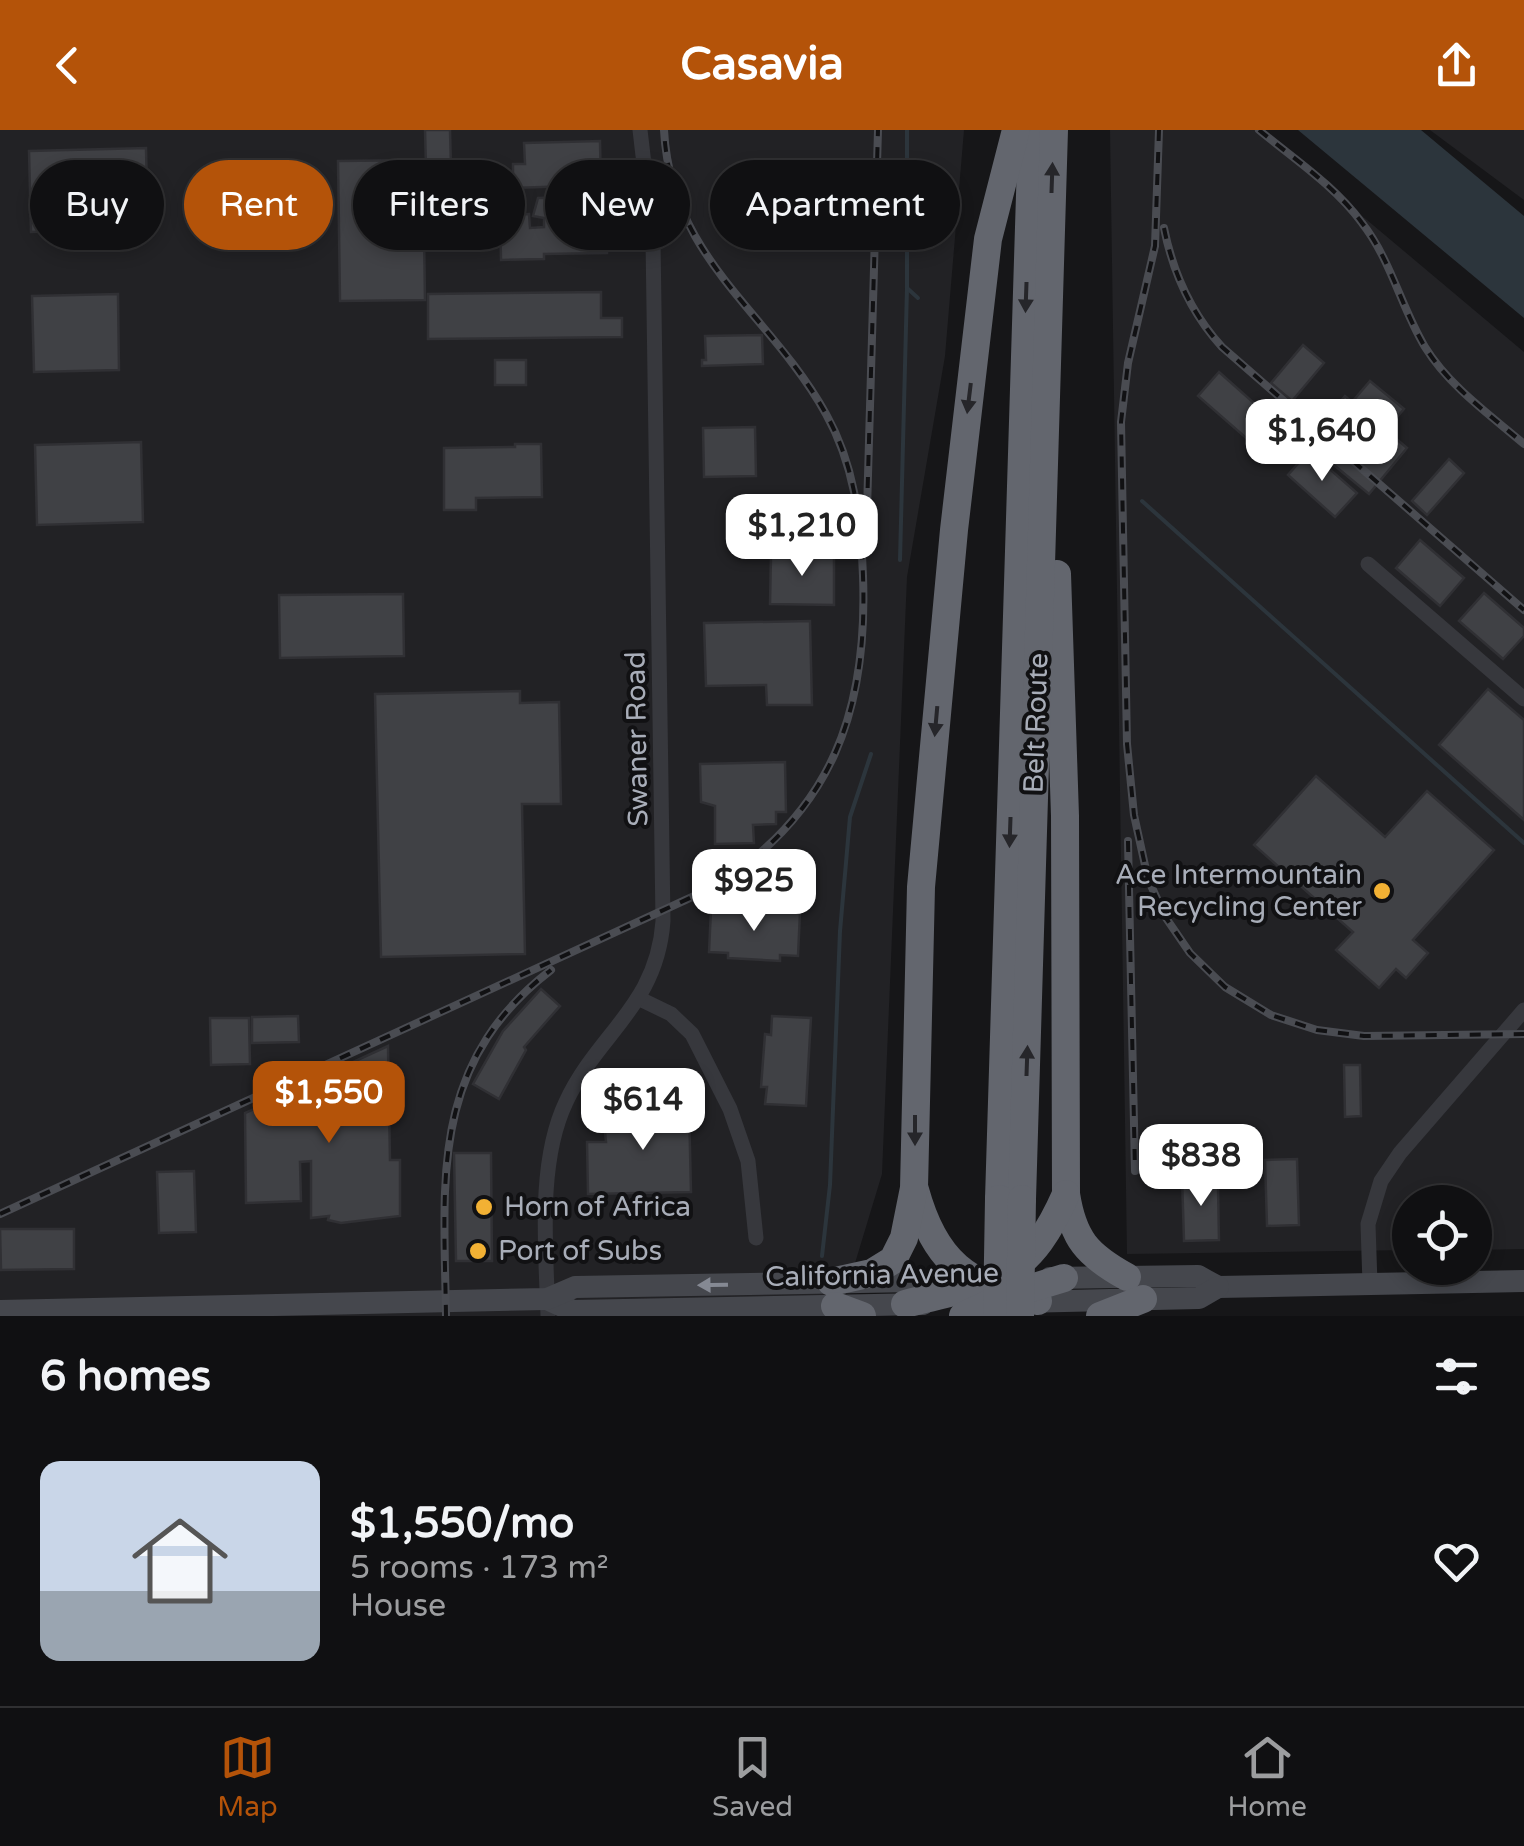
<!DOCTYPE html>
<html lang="en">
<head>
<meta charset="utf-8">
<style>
	body { margin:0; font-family:"Varela Round",sans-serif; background:#19191b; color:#f1f3f6; height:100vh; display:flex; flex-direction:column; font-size:38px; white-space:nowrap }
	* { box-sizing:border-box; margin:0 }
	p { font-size:32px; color:#9c9d9f }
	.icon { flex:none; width:55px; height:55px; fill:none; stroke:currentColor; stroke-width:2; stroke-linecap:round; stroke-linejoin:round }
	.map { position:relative; height:1186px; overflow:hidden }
	.sheet { display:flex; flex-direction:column; background:#101012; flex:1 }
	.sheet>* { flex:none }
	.hud { position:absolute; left:30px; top:30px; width:1000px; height:90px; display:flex; gap:20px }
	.fabs { position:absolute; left:1392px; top:1055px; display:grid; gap:20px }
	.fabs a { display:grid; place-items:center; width:100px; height:100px; border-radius:50%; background:#101012; box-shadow:0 5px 15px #0003,0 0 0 2px #303032; font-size:50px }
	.price { position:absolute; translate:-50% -85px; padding:0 22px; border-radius:20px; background:#fff; color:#222; font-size:32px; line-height:65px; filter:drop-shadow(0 2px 5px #0008) }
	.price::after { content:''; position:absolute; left:50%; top:60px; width:30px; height:22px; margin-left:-15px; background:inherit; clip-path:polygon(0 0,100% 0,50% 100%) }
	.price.active { background:#b45309; color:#fff }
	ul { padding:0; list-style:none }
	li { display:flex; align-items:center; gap:30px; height:250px; padding:0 40px }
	li span { display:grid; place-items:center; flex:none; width:280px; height:200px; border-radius:20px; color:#555 }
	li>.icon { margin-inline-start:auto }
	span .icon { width:120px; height:120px; fill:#fffc; stroke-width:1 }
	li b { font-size:42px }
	h2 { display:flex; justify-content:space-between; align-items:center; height:120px; padding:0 40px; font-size:42px }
	.pill { padding:0 35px; border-radius:45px; background:#101012; box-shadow:0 5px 15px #0003,0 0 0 2px #303032; font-size:35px; line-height:90px }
	.pill.active { background:#b45309; color:#fff }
	header { display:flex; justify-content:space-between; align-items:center; height:130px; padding:0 40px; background:#b45309; color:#fff; font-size:45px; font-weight:700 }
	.tab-bar { display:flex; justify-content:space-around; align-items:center; height:140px; border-top:2px solid #303032; background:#101012; font-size:28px; color:#9c9d9f }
	.tab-bar a { display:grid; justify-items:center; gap:5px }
	.tab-bar .active { color:#b45309 }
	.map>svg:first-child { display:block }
</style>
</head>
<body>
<header><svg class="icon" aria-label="back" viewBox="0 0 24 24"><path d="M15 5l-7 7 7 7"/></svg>Casavia<svg class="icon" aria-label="share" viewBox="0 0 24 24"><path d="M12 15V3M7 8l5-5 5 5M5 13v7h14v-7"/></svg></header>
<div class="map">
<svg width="1524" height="1186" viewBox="0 0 1524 1186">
	<rect width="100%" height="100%" fill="#161618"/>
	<!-- built -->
	<g fill="#222225">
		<path d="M0,0H964L945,226L907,447L882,1044L839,1186H0Z"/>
		<path d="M1110,0H1260L1524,222V1119L1475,1120V1072H1410V1120L1127,1124Z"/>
		<path d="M1430,0H1524V70Z"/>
	</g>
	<!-- water -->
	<path fill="#2c353c" d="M1298,0H1421L1524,86V188Z"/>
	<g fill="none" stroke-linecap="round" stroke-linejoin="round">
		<!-- stream -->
		<g stroke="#2c353c" stroke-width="4">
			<path d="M907,158L918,168"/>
			<path d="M1142,371L1524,713"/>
			<path d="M900,430L907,158V0"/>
			<path d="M822,1126L830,1055L840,801L850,687L871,624"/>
		</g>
	</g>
	<!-- building -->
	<g fill="#404145" stroke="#303034" stroke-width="2.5">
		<path d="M425,0H450L453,113L428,114Z"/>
		<path d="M600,11L601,55L513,58V34H525L524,13Z"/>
		<path d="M146,18L148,99L31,102L29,21Z"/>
		<path d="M423,30L425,170L340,171L338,31Z"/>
		<path d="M574,67L575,99L607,98V123L544,124V129L501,130L500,85L529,84L530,98L544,97V88L533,86L538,68Z"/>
		<path d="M601,162V188H622V207L428,209V164Z"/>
		<path d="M118,164L119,240L34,242L32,166Z"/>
		<path d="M762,205L763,234L702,236V230H706L705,206Z"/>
		<path d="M1303,215L1324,233L1292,271L1271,253Z"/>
		<rect x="495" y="230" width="31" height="25"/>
		<path d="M1219,242L1273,290L1253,314L1198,266Z"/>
		<path d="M1370,251L1404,279L1386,300L1407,318L1369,364L1306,312L1345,266L1352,272Z"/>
		<path d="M755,297L756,346L704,347L703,298Z"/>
		<path d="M141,312L143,392L37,395L35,315Z"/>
		<path d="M515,314H541L542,367L476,368V380H444V318L515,317Z"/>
		<path d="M1309,321L1357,363L1335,387L1288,345Z"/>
		<path d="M1449,329L1464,343L1427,385L1412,371Z"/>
		<path d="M1420,410L1464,448L1440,476L1396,438Z"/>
		<path d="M771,424H834V475L770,474Z"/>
		<path d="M1484,463L1524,498V506L1503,529L1459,491Z"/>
		<path d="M403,464L404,526L280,528L279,465Z"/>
		<path d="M810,491L812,575H767L766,555L706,556L704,493Z"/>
		<path d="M1488,559L1524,590V690L1439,615Z"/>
		<path d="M520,561V573L559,572L561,674H522L525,824L381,827L375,564Z"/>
		<path d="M785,632L786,682H776V694L753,695L754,713L715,714V676L701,672L700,634Z"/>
		<path d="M1316,646L1385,707L1427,661L1494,720L1413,810L1428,823L1406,848L1396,839L1379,858L1336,820L1353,802L1254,715Z"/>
		<path d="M711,779L800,783L798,826L780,825V831L728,828V823L709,822Z"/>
		<path d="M541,859L560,876L524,917L526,920L499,969L473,954L503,901Z"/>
		<path d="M298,886L299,912L252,913V887Z"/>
		<path d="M772,886L811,888L806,976L765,974L767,957H761L765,904L771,905Z"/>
		<path d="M210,888H249L250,934L211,935Z"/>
		<path d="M388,916L390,1030H400V1086L341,1093L328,1090L329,1086L311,1088V1031L300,1032L301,1071L246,1073L245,983L261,976L304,973L305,954Z"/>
		<path d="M1344,935H1360L1361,986L1345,987Z"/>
		<path d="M689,976L691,1062L588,1064L587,1012H606L605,1002H618L617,977Z"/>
		<path d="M454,1023H491L492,1131H456Z"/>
		<path d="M1297,1029L1299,1095L1267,1096L1265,1030Z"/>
		<path d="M194,1041L196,1102L159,1103L157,1042Z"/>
		<path d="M1182,1047H1215L1218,1056L1219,1110L1184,1111Z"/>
		<path d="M0,1099H74V1139L1,1140Z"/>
	</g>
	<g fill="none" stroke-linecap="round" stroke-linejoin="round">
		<!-- street -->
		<g stroke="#37383d" stroke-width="15">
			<path d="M1368,434L1524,569"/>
			<path d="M640,869L671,884L692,904L730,979L748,1031L756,1108"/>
			<path d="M1370,1154L1368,1094L1381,1051L1400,1023L1524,880"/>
			<path d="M548,1186C546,1119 537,1033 566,972C598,903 657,876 663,791L653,110L640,0"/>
		</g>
		<!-- secondary -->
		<g stroke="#45474d" stroke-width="22">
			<path d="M1050,1148L1198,1146L1218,1157L1524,1151"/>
			<path d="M547,1169L573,1181L923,1174"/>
			<path d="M1020,1172L1199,1168L1218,1157"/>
			<path d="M0,1181L547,1169L575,1157L973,1150"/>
		</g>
		<!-- highway -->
		<g stroke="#63666e" stroke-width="28">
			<path d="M1057,444L1065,686L1066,1064C1073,1109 1087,1125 1127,1147"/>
			<path d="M915,1060C935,1133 967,1155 1038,1171"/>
			<path d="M999,1069L1032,0"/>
			<path d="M1022,1069L1054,0"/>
			<path d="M831,1152L872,1143L893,1130L904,1108L914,1058L921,757L954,400L988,109L1016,0"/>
			<path d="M905,1174C992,1152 1027,1153 1066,1064"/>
			<path d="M835,1176L862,1186"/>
			<path d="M963,1186L1008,1165L1064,1148"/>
			<path d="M1100,1186L1143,1169"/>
		</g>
		<!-- rail casing -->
		<g stroke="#4a4c52" stroke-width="8">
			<g id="rail">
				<path d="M1159,0L1155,116L1128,233L1121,292L1127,614L1134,685L1148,749L1166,788L1190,823L1225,857L1271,885L1317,900L1364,906L1524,904"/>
				<path d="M1259,0C1294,29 1335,56 1362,93C1391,130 1401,177 1425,217C1449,256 1490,285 1524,314"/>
				<path d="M1164,98C1173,143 1191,183 1222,217L1524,480"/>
				<path d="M867,380L878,0"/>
				<path d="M1128,711L1135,1041"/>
				<path d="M0,1084L716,756C832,681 868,581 863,446C861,390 854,334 826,284C769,181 671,130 664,0"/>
				<path d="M446,1186C444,1050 429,934 551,840"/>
			</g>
		</g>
		<!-- rail -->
		<use href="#rail" stroke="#111113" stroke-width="4" stroke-dasharray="11" stroke-linecap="butt"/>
		<!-- highway-bridge -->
		<g stroke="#63666e" stroke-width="28">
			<path d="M997,1186L999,1069"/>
			<path d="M1020,1186L1022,1069"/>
		</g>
	</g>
	<!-- one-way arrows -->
	<defs><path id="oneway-solid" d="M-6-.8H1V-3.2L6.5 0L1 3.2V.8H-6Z" transform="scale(2.5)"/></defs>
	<g fill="#26262a">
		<use href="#oneway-solid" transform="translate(1052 48) rotate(-88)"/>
		<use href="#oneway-solid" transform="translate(1026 167) rotate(92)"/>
		<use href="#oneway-solid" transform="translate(969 268) rotate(97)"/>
		<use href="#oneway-solid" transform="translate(936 591) rotate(95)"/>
		<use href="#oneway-solid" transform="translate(1010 702) rotate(92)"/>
		<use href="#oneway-solid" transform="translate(1027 931) rotate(-88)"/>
		<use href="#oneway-solid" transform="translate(915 1000) rotate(90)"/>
	</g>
	<use fill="#858993" href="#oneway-solid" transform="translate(713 1155) rotate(179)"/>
	<!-- markers -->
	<g fill="#f2b134" stroke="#111113" stroke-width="4">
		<circle cx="1382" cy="761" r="10"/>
		<circle cx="484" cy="1077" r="10"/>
		<circle cx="478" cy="1121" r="10"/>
	</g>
	<g text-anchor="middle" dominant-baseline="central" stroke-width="8" stroke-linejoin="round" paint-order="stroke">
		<!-- street labels -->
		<g font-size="28" fill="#a8adb8" stroke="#111113">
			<text transform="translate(1036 593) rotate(-88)">Belt Route</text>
			<text transform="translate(637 609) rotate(-91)">Swaner Road</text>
			<text transform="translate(882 1145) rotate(-1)">California Avenue</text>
		</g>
		<!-- poi labels -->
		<g font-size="28" fill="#a8adb8" stroke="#111113" text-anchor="start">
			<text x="1362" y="745" text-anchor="end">Ace Intermountain<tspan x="1362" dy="32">Recycling Center</tspan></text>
			<text x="504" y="1077">Horn of Africa</text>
			<text x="498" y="1121">Port of Subs</text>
		</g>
	</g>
</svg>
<div class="fabs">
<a><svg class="icon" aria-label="locate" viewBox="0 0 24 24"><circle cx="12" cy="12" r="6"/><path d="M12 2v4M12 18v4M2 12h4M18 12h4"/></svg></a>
</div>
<b class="price" style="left:1322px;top:354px">$1,640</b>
<b class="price" style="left:802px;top:449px">$1,210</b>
<b class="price" style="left:754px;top:804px">$925</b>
<b class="price active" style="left:329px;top:1016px">$1,550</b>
<b class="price" style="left:643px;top:1023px">$614</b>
<b class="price" style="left:1201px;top:1079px">$838</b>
<div class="hud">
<a class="pill">Buy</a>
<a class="pill active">Rent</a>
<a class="pill">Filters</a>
<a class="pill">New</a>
<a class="pill">Apartment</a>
</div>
</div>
<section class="sheet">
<h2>6 homes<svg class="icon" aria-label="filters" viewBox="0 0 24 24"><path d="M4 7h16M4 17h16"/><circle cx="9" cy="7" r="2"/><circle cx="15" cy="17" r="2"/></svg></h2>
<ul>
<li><span style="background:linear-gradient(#c9d6e8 65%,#9aa5b1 0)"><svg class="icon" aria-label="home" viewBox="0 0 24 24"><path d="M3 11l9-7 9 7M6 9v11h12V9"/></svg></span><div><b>$1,550/mo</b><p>5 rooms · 173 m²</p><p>House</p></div><svg class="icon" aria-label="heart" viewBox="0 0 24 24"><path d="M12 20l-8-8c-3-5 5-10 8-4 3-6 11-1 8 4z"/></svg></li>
</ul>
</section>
<nav class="tab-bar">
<a class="active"><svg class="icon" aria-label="map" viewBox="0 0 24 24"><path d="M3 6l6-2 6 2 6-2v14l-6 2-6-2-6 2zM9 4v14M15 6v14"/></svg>Map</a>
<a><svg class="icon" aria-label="saved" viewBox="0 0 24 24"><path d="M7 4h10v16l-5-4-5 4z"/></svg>Saved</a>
<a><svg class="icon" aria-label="home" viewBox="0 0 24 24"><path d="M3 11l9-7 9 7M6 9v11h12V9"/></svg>Home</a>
</nav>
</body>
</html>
